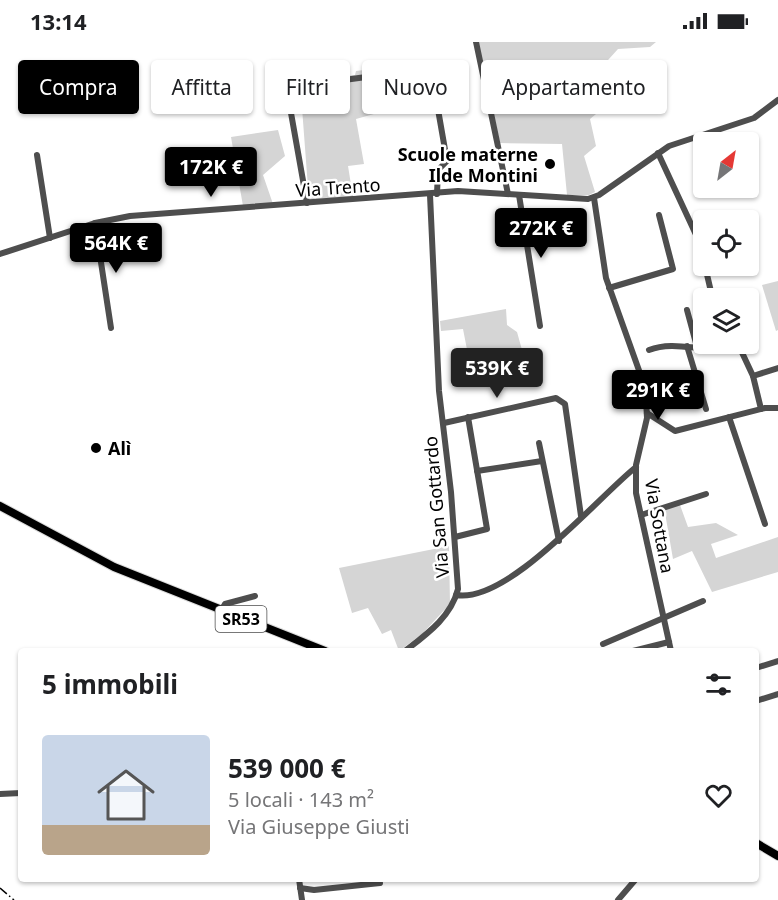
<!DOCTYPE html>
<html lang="it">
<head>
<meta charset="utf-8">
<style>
	body { margin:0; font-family:"Noto Sans",sans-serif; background:#f2f2f2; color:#202124; height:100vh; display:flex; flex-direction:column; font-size:22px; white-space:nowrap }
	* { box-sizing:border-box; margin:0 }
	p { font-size:20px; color:#757577 }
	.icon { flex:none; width:33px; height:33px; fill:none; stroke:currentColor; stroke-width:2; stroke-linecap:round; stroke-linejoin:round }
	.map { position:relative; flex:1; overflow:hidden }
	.details { position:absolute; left:18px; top:606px; width:741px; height:234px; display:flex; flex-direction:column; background:#fff; border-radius:6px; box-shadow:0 2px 4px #0004 }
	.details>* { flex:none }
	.banner { position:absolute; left:18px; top:18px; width:742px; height:54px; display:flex; gap:12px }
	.needle { width:39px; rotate:31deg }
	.fabs { position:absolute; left:693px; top:90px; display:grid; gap:12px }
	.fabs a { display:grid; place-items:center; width:66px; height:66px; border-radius:6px; background:#fff; box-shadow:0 2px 4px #0004; font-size:30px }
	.price { position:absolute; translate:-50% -51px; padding:0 14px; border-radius:6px; background:#000; color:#fff; font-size:20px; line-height:39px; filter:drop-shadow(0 2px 3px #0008) }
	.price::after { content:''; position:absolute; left:50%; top:36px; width:18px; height:14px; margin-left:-9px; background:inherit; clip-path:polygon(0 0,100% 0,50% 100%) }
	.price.active { background:#222; color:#fff }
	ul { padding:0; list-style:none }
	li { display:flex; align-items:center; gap:18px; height:150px; padding:0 24px }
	li span { display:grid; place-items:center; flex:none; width:168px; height:120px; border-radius:6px; color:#555 }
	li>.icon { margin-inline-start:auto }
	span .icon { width:72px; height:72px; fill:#fffc; stroke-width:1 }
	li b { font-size:26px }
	h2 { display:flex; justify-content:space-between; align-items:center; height:72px; padding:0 24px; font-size:26px }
	.tag { padding:0 21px; border-radius:6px; background:#fff; box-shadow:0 2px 4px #0004; font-size:21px; line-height:54px }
	.tag.active { background:#000; color:#fff }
	.status { display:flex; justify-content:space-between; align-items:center; height:42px; padding:0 30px; background:#fff; direction:ltr }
	.status svg { height:16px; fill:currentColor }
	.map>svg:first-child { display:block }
</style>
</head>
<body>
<div class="status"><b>13:14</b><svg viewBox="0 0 49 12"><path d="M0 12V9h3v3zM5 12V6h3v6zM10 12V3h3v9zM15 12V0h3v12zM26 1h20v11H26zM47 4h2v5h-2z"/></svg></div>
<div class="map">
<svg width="778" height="858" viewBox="0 0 778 858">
	<rect width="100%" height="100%" fill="#fff"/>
	<!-- green -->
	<g fill="#d5d5d5">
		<path d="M478,0H656L650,5L618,7L599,28L600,35L620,34L618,72H596L590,77L596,104L584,114L595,150L589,153H567L562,102L500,101Z"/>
		<path d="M372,27L381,70L356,77L364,122L348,124L353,155L309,159L300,39L355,33L356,29Z"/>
		<path d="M278,88L285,114L263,133L273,162L243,164L231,95Z"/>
		<path d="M778,239V288L776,289L762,243Z"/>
		<path d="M506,267L507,283L517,290L529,333L497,330L485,323L471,328L463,287L441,289L440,279Z"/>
		<path d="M680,463L688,485L716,481L738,493L711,502L716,516L778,495V530L712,550L692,509L673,517L664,465Z"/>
		<path d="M449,504L450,562L422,592L399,609L391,588L382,592L368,566L352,571L339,526Z"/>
	</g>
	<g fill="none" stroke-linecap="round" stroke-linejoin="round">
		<!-- major casing -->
		<g stroke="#dbdbdb" stroke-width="10">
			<g id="major">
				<path d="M0,464L114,525L325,609"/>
				<path d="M756,801L778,814"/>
			</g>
		</g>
		<!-- minor -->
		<g stroke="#4e4e4e" stroke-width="6">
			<path d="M476,0L508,152"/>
			<path d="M322,41L425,27L436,56L447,119L438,128L437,152"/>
			<path d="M291,71L307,161"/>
			<path d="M658,111L698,197L704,219"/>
			<path d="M37,113L50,196"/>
			<path d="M519,153L540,284"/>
			<path d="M594,156L606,236L641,334L646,357L647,376L636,423V451L671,609"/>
			<path d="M95,181L111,286"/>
			<path d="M0,212L95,181L130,174L458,149L588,157L599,153L669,104L754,76L778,58"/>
			<path d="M705,224L712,254H723L724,256"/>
			<path d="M609,246L673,227L659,173"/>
			<path d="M687,268L697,305"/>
			<path d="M738,302L753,334L761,367"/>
			<path d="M687,304L706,367"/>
			<path d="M649,308C669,300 690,306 711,307C718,307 727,304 734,302"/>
			<path d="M753,334L778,326"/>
			<path d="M647,371L675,389L765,366H778"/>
			<path d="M729,375L765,482"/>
			<path d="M444,381L556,356L565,362L581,474"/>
			<path d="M539,401L559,499"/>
			<path d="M477,429L542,419"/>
			<path d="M641,473L706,452"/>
			<path d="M455,495L487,487L468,375"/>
			<path d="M456,553C508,562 597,456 636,425"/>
			<path d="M221,569L225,562L255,554"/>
			<path d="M603,602L703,559"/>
			<path d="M405,609C427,592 451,575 458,547L451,450L439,349L430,153"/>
			<path d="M633,609L669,600"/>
			<path d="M756,626L778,619"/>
			<path d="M756,659L778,652"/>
			<path d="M0,752L21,751"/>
			<path d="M299,837L302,858"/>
			<path d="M300,846L314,848L380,841"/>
			<path d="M618,858L636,837"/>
		</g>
		<!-- major -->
		<use href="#major" stroke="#000" stroke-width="8"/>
		<!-- rail -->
		<path stroke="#000" stroke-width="1.5" stroke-dasharray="9 3 1.5 3" stroke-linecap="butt" d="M0,846L14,858"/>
	</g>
	<!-- markers -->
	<g fill="#000" stroke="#fff" stroke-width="2">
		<circle cx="550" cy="122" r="6"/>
		<circle cx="96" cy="406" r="6"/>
	</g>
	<g text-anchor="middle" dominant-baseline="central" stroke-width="5" stroke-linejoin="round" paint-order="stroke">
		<!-- shield labels -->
		<rect fill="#fff" stroke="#4c4c4c" stroke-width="1.5" x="215.5" y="564" width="51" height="26" rx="4.5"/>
		<g font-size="16" font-weight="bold" fill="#000">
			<text x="241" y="577">SR53</text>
		</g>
		<!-- poi labels -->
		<g font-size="18" font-weight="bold" fill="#000" stroke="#fff" text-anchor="end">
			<text x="538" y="112">Scuole materne<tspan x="538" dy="21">Ilde Montini</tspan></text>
			<text x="108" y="406" text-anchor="start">Alì</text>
		</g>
		<!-- street labels -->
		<g font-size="18" fill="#000" stroke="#fff">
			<text transform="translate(338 145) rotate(-4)">Via Trento</text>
			<text transform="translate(436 465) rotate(-95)">Via San Gottardo</text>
			<text transform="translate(660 484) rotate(80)">Via Sottana</text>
		</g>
	</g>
</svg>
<div class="fabs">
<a><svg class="needle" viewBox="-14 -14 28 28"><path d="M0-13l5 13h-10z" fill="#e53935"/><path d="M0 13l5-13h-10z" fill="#757577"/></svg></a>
<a><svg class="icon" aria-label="locate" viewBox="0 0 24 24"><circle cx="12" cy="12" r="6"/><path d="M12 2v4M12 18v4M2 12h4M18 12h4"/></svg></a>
<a><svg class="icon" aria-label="layers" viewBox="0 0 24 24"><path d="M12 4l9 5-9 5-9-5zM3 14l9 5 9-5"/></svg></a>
</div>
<b class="price" style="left:211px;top:156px">172K €</b>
<b class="price" style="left:541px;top:217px">272K €</b>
<b class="price" style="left:116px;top:232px">564K €</b>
<b class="price active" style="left:497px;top:357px">539K €</b>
<b class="price" style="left:658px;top:379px">291K €</b>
<div class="banner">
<a class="tag active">Compra</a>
<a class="tag">Affitta</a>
<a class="tag">Filtri</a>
<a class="tag">Nuovo</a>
<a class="tag">Appartamento</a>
</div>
<section class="details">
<h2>5 immobili<svg class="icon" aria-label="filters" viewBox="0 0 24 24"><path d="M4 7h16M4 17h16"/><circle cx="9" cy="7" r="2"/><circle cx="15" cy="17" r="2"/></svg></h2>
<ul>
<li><span style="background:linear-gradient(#c9d6e8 75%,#b9a48a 0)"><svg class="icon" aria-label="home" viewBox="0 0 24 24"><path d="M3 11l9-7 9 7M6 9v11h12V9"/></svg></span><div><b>539 000 €</b><p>5 locali · 143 m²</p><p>Via Giuseppe Giusti</p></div><svg class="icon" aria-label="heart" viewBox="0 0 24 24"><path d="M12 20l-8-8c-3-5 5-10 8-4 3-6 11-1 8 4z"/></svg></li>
</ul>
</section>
</div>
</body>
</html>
